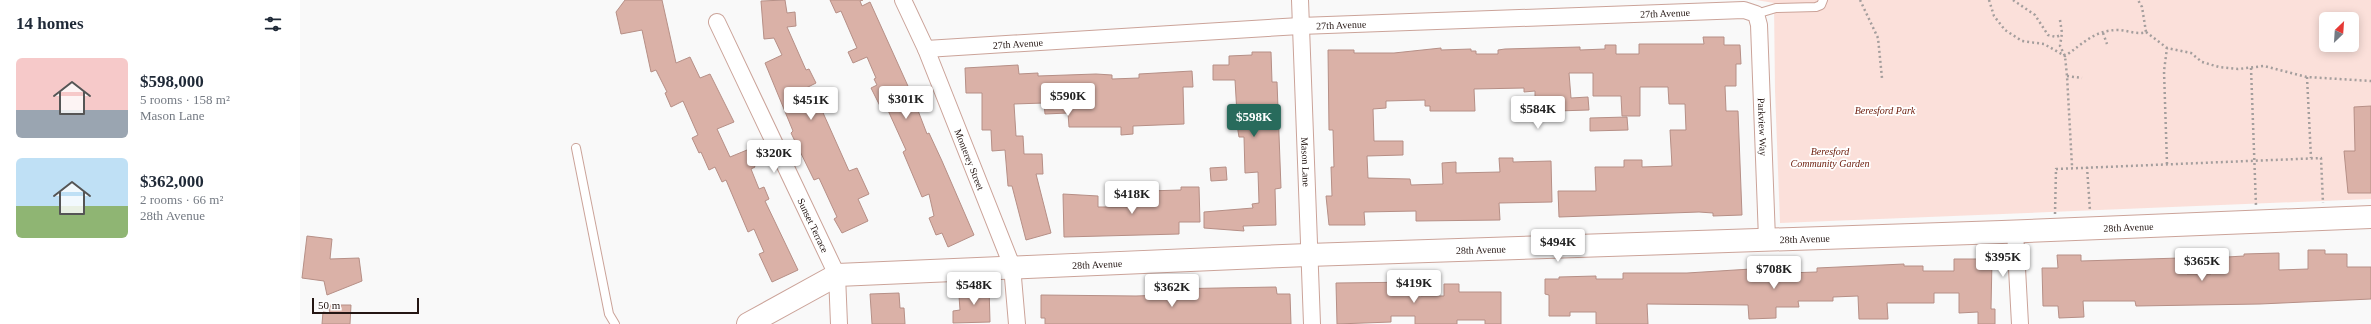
<!DOCTYPE html>
<html lang="en">
<head>
<meta charset="utf-8">
<style>
	body { margin:0; font-family:Georgia,serif; background:#f6f6f7; color:#1f2937; height:100vh; display:flex; flex-direction:column; font-size:15px; white-space:nowrap }
	* { box-sizing:border-box; margin:0 }
	p { font-size:13px; color:#747a83 }
	.icon { flex:none; width:22px; height:22px; fill:none; stroke:currentColor; stroke-width:2; stroke-linecap:round; stroke-linejoin:round }
	.map { position:relative; flex:1; overflow:hidden }
	.drawer { display:flex; flex-direction:column; background:#fff; width:300px }
	.drawer>* { flex:none }
	.needle { width:26px; rotate:25deg }
	.buttons { position:absolute; left:2019px; top:12px; display:grid; gap:8px }
	.buttons a { display:grid; place-items:center; width:40px; height:40px; border-radius:6px; background:#fff; box-shadow:0 2px 10px #0003; font-size:20px }
	.scale { position:absolute; left:12px; bottom:10px; width:107px; box-sizing:border-box; padding-left:4px; border:2px solid #241613; border-top:0; font-size:11px; line-height:14px; white-space:nowrap; color:#241613; -webkit-text-stroke:3px #fff; paint-order:stroke }
	.price { position:absolute; translate:-50% -34px; padding:0 9px; border-radius:4px; background:#fff; color:#222; font-size:13px; line-height:26px; filter:drop-shadow(0 1px 2px #0008) }
	.price::after { content:''; position:absolute; left:50%; top:24px; width:12px; height:9px; margin-left:-6px; background:inherit; clip-path:polygon(0 0,100% 0,50% 100%) }
	.price.current { background:#286b5c; color:#fff }
	ul { padding:0; list-style:none }
	li { display:flex; align-items:center; gap:12px; height:100px; padding:0 16px }
	li span { display:grid; place-items:center; flex:none; width:112px; height:80px; border-radius:6px; color:#555 }
	li>.icon { margin-inline-start:auto }
	span .icon { width:48px; height:48px; fill:#fffc; stroke-width:1 }
	li b { font-size:17px }
	h2 { display:flex; justify-content:space-between; align-items:center; height:48px; padding:0 16px; font-size:17px }
	main { display:flex; flex:1; min-height:0 }
	.map>svg:first-child { display:block }
</style>
</head>
<body>
<main>
<section class="drawer">
<h2>14 homes<svg class="icon" aria-label="filters" viewBox="0 0 24 24"><path d="M4 7h16M4 17h16"/><circle cx="9" cy="7" r="2"/><circle cx="15" cy="17" r="2"/></svg></h2>
<ul>
<li><span style="background:linear-gradient(#f6c9c9 65%,#9aa5b1 0)"><svg class="icon" aria-label="home" viewBox="0 0 24 24"><path d="M3 11l9-7 9 7M6 9v11h12V9"/></svg></span><div><b>$598,000</b><p>5 rooms · 158 m²</p><p>Mason Lane</p></div></li>
<li><span style="background:linear-gradient(#bfe0f5 60%,#8fb573 0)"><svg class="icon" aria-label="home" viewBox="0 0 24 24"><path d="M3 11l9-7 9 7M6 9v11h12V9"/></svg></span><div><b>$362,000</b><p>2 rooms · 66 m²</p><p>28th Avenue</p></div></li>
</ul>
</section>
<div class="map">
<svg width="2071" height="324" viewBox="0 0 2071 324">
	<rect width="100%" height="100%" fill="#f9f9f9"/>
	<!-- green -->
	<path fill="#fbe0da" fill-rule="evenodd" d="M1456,0H2071V199L1480,223L1475,91L1474,3ZM2026,19H2052V45H2026Z"/>
	<!-- building -->
	<g fill="#dab1a7" stroke="#b68f86">
		<path d="M325,0H362L376,63L390,57L400,78L410,74L434,122L417,129L430,157L447,150L455,167L451,169L459,189L464,187L469,199L465,201L498,270L472,282L459,254L464,252L454,229L448,232L426,180L422,182L415,167L409,170L401,152L399,153L392,138L398,135L383,101L371,107L365,93L367,92L356,70L351,72L342,30L321,34L316,12Z"/>
		<path d="M485,0L487,13L495,12L496,26L487,27L506,70L509,69L516,83L502,90L511,110L520,106L549,171L557,168L569,194L558,199L568,221L542,233L534,219L537,217L519,178L514,180L491,133L493,131L465,63L482,55L474,38L464,39L461,1Z"/>
		<path d="M530,0H563L560,1L562,6L570,2L612,95L627,134L629,133L642,161L674,235L648,247L642,233L636,235L629,218L634,216L629,194L622,197L603,152L606,150L586,106L581,108L571,88L577,85L574,79L576,78L567,57L553,63L548,52L557,48L541,11L536,13Z"/>
		<path d="M1403,37H1424V45H1440L1441,64H1436V86H1425L1426,111H1438L1442,215L1413,216V213L1399,212L1259,217L1258,191H1296L1295,167H1324V160H1342V167L1372,166L1370,130H1386L1385,104H1369L1368,87H1340V116H1322L1321,96H1293V73H1269L1271,98L1288,97L1289,110L1256,111V120L1235,121V91L1224,92V88L1174,89L1175,111H1130V106H1125V100L1086,101V108L1073,109L1074,141H1103V155L1067,156L1068,178L1110,179L1111,185L1143,184L1142,163L1156,162V173L1200,172L1199,158H1213V162L1251,161L1252,202L1199,203L1200,220L1116,221V211L1064,212L1065,225H1029L1026,196H1032L1031,167H1034L1033,130H1029L1028,50H1054V53H1094L1141,48V50L1171,49V51H1176V54H1198V50L1205,49L1280,47V50L1305,49V45H1316V54H1339V44H1404Z"/>
		<path d="M952,52H971L972,82H977L981,188L975,189L976,225L943,226L944,231L904,228V212L953,208L952,204L959,203L958,172L945,173L944,137H939L938,131L935,80H913V65H929V56L952,55Z"/>
		<path d="M718,65L719,74L738,73V76L796,74L812,75V79L839,78V74L892,71L893,87H883L884,124L833,126V134L821,135V127H769L768,113L745,114L744,103L714,104L716,136H723L724,154H742L743,174H736L751,233L726,240L712,186H708L705,150L692,151L691,130H682V93H666L665,68Z"/>
		<path d="M2071,106V193H2048L2044,151H2055L2054,107Z"/>
		<path d="M1327,117L1328,130L1290,131V118Z"/>
		<path d="M926,167L927,180L911,181L910,168Z"/>
		<path d="M881,187H899L900,222H879V234L764,237L763,194L798,196V207H834V199L847,198V191L881,190Z"/>
		<path d="M7,236L32,239L30,259L59,258L62,281L27,295L24,281L2,278Z"/>
		<path d="M2008,250H2025V254H2047V267H2071V299L1960,304L1836,306L1835,301H1783L1784,317L1759,318L1758,306H1743L1742,268H1758L1757,255H1781V261L1880,258V266H1887V274H1911L1910,258L1944,256V254L1979,253V270L2008,269Z"/>
		<path d="M1654,259H1692L1691,309H1695V324H1678V312L1659,313V293H1634V303H1587L1588,319H1559L1558,296L1533,297V301H1498L1499,307H1476V318L1449,319L1448,305L1347,304L1348,324H1296V312H1270V316H1249V295L1245,294V279H1259V277L1296,276V279H1323V273H1387L1451,269H1487V273L1517,272V268L1604,264V266H1623V271H1654Z"/>
		<path d="M1120,282L1121,296H1144V284H1159V292H1201V324H1185V320H1157V324H1115V316H1091V322L1037,324L1036,283Z"/>
		<path d="M689,287L690,322L653,323V311L660,310L659,296H664V288Z"/>
		<path d="M976,287L977,294H990L991,324H745V318H741V295L836,296L864,295V289Z"/>
		<path d="M599,293L600,308H604L605,324H572L570,294Z"/>
		<path d="M28,305H51L50,324H22L23,312L30,313Z"/>
	</g>
	<g fill="none" stroke-linecap="round" stroke-linejoin="round">
		<!-- lane casing -->
		<g stroke="#cba399" stroke-width="10">
			<g id="lane">
				<path d="M1456,14L1476,8L1516,7L1521,5L1523,0"/>
				<path d="M276,148L309,314L315,324"/>
			</g>
		</g>
		<!-- street casing -->
		<g stroke="#cba399" stroke-width="18">
			<g id="street">
				<path id="s1" d="M603,0L626,49L712,266L717,324"/>
				<path id="s2" d="M1000,0L1012,324"/>
				<path id="s3" d="M417,22L537,275L539,324"/>
				<path id="s4" d="M626,49L1000,26L1444,10L1456,14L1459,25L1467,239"/>
				<path d="M1715,231L1720,324"/>
			</g>
		</g>
		<!-- secondary casing -->
		<g stroke="#cba399" stroke-width="24">
			<g id="secondary">
				<path id="s5" d="M448,324L537,275L1008,255L1702,232L2071,217"/>
			</g>
		</g>
		<!-- path -->
		<g stroke="#a49e9d" stroke-width="2.5" stroke-dasharray="2 3" stroke-linecap="butt">
			<path d="M1560,0L1578,38L1582,78"/>
			<path d="M1689,0L1694,16L1705,30L1722,41L1744,44L1765,56C1783,44 1794,30 1818,30C1827,30 1836,35 1846,32L1842,7L1838,0"/>
			<path d="M1713,0L1735,15L1748,35L1756,37L1761,35"/>
			<path d="M1760,20L1762,33L1760,46L1765,56L1767,76L1772,166"/>
			<path d="M1846,32L1867,48"/>
			<path d="M1803,33L1807,44"/>
			<path d="M1951,68L1956,206"/>
			<path d="M1767,76L1782,78"/>
			<path d="M2007,77L2011,158"/>
			<path d="M1867,164L1864,71L1867,48L1891,53L1902,62L1919,67L1938,69L1964,66L2007,77L2071,81"/>
			<path d="M1787,167L1790,211"/>
			<path d="M1755,214L1756,169L2021,158L2023,203"/>
		</g>
		<!-- lane -->
		<use href="#lane" stroke="#fff" stroke-width="8"/>
		<!-- street -->
		<use href="#street" stroke="#fff" stroke-width="16"/>
		<!-- secondary -->
		<use href="#secondary" stroke="#fff" stroke-width="22"/>
	</g>
	<g text-anchor="middle" dominant-baseline="central" stroke-width="3.5" stroke-linejoin="round" paint-order="stroke">
		<!-- street labels -->
		<g font-size="10" fill="#241613" stroke="#fff">
			<text stroke="none"><textPath href="#s4" startOffset="740">27th Avenue</textPath></text>
			<text stroke="none"><textPath href="#s4" startOffset="416">27th Avenue</textPath></text>
			<text stroke="none"><textPath href="#s4" startOffset="92">27th Avenue</textPath></text>
			<text stroke="none"><textPath href="#s4" startOffset="945">Parkview Way</textPath></text>
			<text stroke="none"><textPath href="#s1" startOffset="173">Monterey Street</textPath></text>
			<text stroke="none"><textPath href="#s2" startOffset="162">Mason Lane</textPath></text>
			<text stroke="none"><textPath href="#s3" startOffset="225">Sunset Terrace</textPath></text>
			<text stroke="none"><textPath href="#s5" startOffset="1394">28th Avenue</textPath></text>
			<text stroke="none"><textPath href="#s5" startOffset="1070">28th Avenue</textPath></text>
			<text stroke="none"><textPath href="#s5" startOffset="746">28th Avenue</textPath></text>
			<text stroke="none"><textPath href="#s5" startOffset="362">28th Avenue</textPath></text>
		</g>
		<!-- park labels -->
		<g font-size="10" font-style="italic" fill="#6e200f" stroke="#fff">
			<text x="1585" y="110">Beresford Park</text>
			<text x="1530" y="151">Beresford<tspan x="1530" dy="12">Community Garden</tspan></text>
		</g>
	</g>
</svg>
<div class="buttons">
<a><svg class="needle" viewBox="-14 -14 28 28"><path d="M0-13l5 13h-10z" fill="#e53935"/><path d="M0 13l5-13h-10z" fill="#747a83"/></svg></a>
</div>
<div class="scale">50 m</div>
<b class="price" style="left:768px;top:117px">$590K</b>
<b class="price" style="left:606px;top:120px">$301K</b>
<b class="price" style="left:511px;top:121px">$451K</b>
<b class="price" style="left:1238px;top:130px">$584K</b>
<b class="price current" style="left:954px;top:138px">$598K</b>
<b class="price" style="left:474px;top:174px">$320K</b>
<b class="price" style="left:832px;top:215px">$418K</b>
<b class="price" style="left:1258px;top:263px">$494K</b>
<b class="price" style="left:1703px;top:278px">$395K</b>
<b class="price" style="left:1902px;top:282px">$365K</b>
<b class="price" style="left:1474px;top:290px">$708K</b>
<b class="price" style="left:1114px;top:304px">$419K</b>
<b class="price" style="left:674px;top:306px">$548K</b>
<b class="price" style="left:872px;top:308px">$362K</b>
</div>
</main>
</body>
</html>
